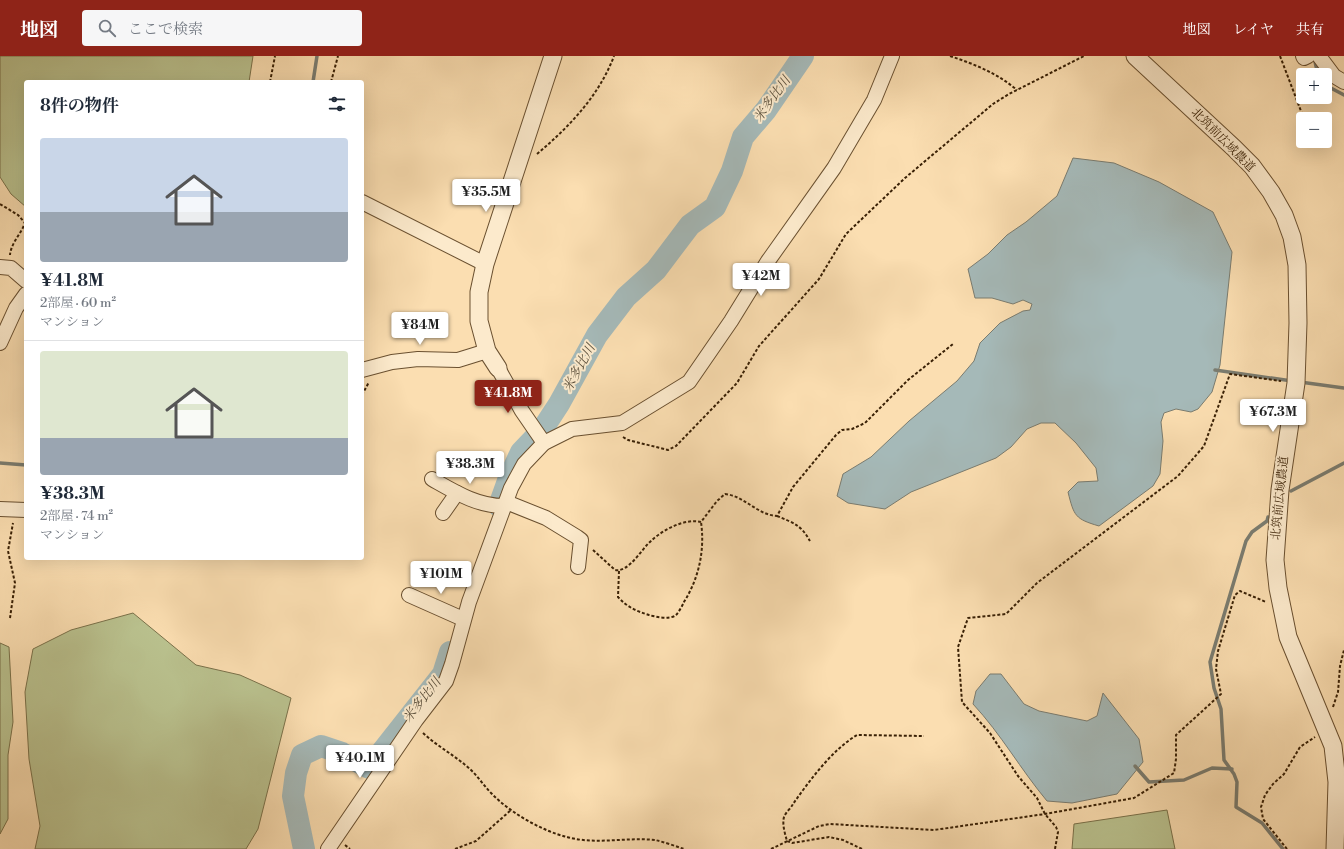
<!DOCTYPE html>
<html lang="ja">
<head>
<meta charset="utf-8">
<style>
	body { margin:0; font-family:"Libre Bodoni","Noto Serif JP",serif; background:#f6f6f7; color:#1f2937; height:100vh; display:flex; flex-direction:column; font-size:15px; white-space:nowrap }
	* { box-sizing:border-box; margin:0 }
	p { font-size:13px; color:#747a83 }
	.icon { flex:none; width:22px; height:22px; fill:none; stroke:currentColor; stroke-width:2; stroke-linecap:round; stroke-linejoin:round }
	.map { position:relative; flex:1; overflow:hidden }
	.panel { position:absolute; left:24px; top:24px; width:340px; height:480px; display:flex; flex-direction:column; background:#fff; border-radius:4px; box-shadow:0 4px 16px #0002 }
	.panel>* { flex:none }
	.buttons { position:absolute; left:1296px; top:12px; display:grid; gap:8px }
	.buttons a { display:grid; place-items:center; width:36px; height:36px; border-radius:4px; background:#fff; box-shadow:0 4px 16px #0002; font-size:20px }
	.price { position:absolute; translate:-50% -34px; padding:0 9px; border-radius:4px; background:#fff; color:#222; font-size:13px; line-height:26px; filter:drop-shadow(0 1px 2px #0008) }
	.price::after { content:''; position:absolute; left:50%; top:24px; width:12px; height:9px; margin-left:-6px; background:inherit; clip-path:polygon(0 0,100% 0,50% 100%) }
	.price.active { background:#8f2418; color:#fff }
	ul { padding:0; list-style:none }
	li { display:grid; align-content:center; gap:8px; height:212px; padding:0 16px }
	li+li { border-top:1px solid #e0e1e3 }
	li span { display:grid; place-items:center; height:124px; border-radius:4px; color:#555 }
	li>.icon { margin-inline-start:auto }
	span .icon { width:72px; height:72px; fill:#fffc; stroke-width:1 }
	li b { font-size:17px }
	h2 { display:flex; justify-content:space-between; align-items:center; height:48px; padding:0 16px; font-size:17px }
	header { display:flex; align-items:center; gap:24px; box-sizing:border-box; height:56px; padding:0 20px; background:#8f2418; color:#fff }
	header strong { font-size:19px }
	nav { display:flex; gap:22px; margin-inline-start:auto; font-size:14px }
	.search { width:280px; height:36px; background:#f6f6f7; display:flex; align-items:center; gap:10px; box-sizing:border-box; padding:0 14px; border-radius:4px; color:#747a83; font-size:15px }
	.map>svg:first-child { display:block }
</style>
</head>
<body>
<header>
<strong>地図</strong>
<div class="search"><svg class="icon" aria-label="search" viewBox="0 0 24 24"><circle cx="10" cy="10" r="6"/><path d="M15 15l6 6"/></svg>ここで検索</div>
<nav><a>地図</a><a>レイヤ</a><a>共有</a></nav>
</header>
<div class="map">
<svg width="1344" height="793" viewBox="0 0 1344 793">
	<rect width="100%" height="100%" fill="#fbdeb1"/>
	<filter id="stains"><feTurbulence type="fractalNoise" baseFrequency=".005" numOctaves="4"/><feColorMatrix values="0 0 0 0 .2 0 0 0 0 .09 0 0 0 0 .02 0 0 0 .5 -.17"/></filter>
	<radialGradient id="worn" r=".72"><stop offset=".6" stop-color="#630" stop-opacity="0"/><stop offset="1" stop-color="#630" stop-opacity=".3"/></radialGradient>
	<!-- green -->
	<g fill="#bac28f" stroke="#7a714a">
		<path d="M0,0H253L249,26H26V151L11,138L0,121Z"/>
		<path d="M133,557L196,609L240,619L291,642L258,773L246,793H35L40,770L29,703L25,636L33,593L71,574Z"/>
		<path d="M0,587L9,591L13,666L8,699V763L0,778Z"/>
		<path d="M1167,754L1175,793H1072L1074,768Z"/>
	</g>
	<!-- water -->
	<g fill="#a5b9b8" stroke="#7a7c70">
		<path d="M1073,102L1114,107L1159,126L1213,156L1232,196L1220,309L1212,336L1198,353L1191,356L1176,353L1164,357L1161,366L1163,385L1160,418L1153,430L1099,470C1075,463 1074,460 1068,436L1078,426L1098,425L1096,412L1076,387L1055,367H1041L1027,373L1011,391L996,402L911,436L885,453L848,447L837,440L843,418L871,401L909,365L957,325L974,305L980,287L1000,267L1023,255L1030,254L1032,248L1023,244L1013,248L992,242H975L968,213L988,198L1007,179L1026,166L1057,140Z"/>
		<path d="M990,618H1001L1024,648L1039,655L1087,665L1097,660L1103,637L1139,683L1143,706L1117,738L1072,747L1047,745C1021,714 1001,678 973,648L976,635Z"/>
	</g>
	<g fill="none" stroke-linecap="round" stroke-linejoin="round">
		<!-- stream -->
		<g stroke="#7a7c70" stroke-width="3.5">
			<path d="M1314,1L1318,19"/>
			<path d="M313,26L317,0"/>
			<path d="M1325,26L1329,31L1344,39"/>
			<path d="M1215,314L1292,325"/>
			<path d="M1300,326L1344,332"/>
			<path d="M0,407L26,409"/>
			<path d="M1291,435L1344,407"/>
			<path d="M1268,461L1267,465L1252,476L1246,485L1210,606L1214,632L1221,653L1224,704L1234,718L1237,726L1236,751L1262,767L1283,793"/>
			<path d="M1135,710L1149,726L1184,724L1212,712L1232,713"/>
		</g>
		<!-- river -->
		<g stroke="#a5b9b8" stroke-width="22">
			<path d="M499,450L509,422L521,396L542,374L559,348L597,279L626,241L656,214L690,169L715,151L732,115L743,81L766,54L803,0"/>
			<path d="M304,793L293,740L296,717L302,699L321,690L342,697L369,712L443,618L450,596"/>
		</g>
		<!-- minor casing -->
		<g stroke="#6a5030" stroke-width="16">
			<g id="minor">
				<path d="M1303,0L1304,2L1308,0"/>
				<path d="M1319,0L1334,20L1344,26"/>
				<path d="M362,146L485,208"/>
				<path d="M0,211L11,212L26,225"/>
				<path d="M0,287L16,252L26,238"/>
				<path d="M498,312L522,355L544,387"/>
				<path d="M362,314L392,306L418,303L458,304L487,295"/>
				<path d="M432,423C455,436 477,450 504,450"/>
				<path d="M506,446L546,462L577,481L581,484L578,511"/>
				<path d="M0,453L26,454"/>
				<path d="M443,457L457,437"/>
				<path d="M409,539L463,563"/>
				<path d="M328,793L416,664L446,625L452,608L469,546L511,432L524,408L544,387L572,373L622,367L689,326L731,265L768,205L834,112L874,44L892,0"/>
			</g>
		</g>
		<!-- tertiary casing -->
		<g stroke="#6a5030" stroke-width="19">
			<g id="tertiary">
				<path d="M1135,0L1234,92L1252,110L1271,136L1284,159L1292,181L1297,209L1298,267L1296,327L1280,434L1275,504L1278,532L1288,581L1333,690L1337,726L1335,793"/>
				<path d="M498,312L487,295L479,265V236L485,208L553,0"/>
			</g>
		</g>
		<!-- path -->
		<g stroke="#392005" stroke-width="2" stroke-dasharray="3 2" stroke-linecap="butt">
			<path d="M950,0C974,8 997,17 1017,34"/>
			<path d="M1280,0L1304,63"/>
			<path d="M270,26L275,0"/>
			<path d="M331,26L338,0"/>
			<path d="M537,98C569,71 599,40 614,0"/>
			<path d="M0,148L18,159L25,167C21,178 11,187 10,199"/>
			<path d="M362,339L369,326"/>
			<path d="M623,381L628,384L668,394L676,390L737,327L759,290L819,223L846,178L905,122L993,48L1009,38L1084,0"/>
			<path d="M777,460C794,467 801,469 810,485"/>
			<path d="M593,494L615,514C629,517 642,492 652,484C664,473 686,462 701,466L717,445L725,438C745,440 757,459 777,460L793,431L836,379L842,374L852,373L865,367L908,324L953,288"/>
			<path d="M619,515L618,541C627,551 636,555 649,559C656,561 670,564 676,559C679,556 682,550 684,546C699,522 705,494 701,466"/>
			<path d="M10,562L15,527L8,495L13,467"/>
			<path d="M1333,651L1338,636L1340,610L1344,594"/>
			<path d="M423,677C438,691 456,700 471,714C479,722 485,731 493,739C511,757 542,775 567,781C595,789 626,781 655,784C664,786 675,790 684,793"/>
			<path d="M345,789L350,793"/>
			<path d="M455,793L476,785L511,754"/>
			<path d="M771,793L819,770L830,768L934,774L1045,758L1134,742L1174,717L1176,703V679L1221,638L1216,613L1218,595L1235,539L1240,535L1266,546"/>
			<path d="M862,793L843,784L829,781L792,787L787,785C785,778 782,768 784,761C786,756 791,752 793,748C810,724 832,694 857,679L924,680"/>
			<path d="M1055,793L1058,776L1056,771L1045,758L1037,742L1018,720L990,677L962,646L958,591L968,562L1006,558L1037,527L1178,420L1204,390L1230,318L1281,325"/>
			<path d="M1287,793L1263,763L1261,751L1265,739L1273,728L1284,718L1300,691L1315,681"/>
		</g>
		<!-- minor -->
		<use href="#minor" stroke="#fceacc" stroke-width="14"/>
		<!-- tertiary -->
		<use href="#tertiary" stroke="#fceacc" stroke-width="17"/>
	</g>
	<g text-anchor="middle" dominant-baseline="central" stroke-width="4" stroke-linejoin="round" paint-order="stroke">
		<!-- street labels -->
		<g font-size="12" fill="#392005" stroke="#fceacc">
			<text transform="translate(1223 84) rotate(45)">北筑前広域農道</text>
			<text transform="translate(1280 442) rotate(-84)">北筑前広域農道</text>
		</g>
		<!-- water labels -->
		<g font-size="13" font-style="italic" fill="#594e3b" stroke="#fceacc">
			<text transform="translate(772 43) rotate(-54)">米多比川</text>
			<text transform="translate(579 312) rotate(-61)">米多比川</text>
			<text transform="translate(422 644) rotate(-52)">米多比川</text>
		</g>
	</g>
	<rect width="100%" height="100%" filter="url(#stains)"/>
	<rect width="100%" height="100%" fill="url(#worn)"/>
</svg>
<div class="buttons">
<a>+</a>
<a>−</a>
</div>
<b class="price" style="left:486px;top:157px">¥35.5M</b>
<b class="price" style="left:761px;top:241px">¥42M</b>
<b class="price" style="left:420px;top:290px">¥84M</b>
<b class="price active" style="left:508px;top:358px">¥41.8M</b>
<b class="price" style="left:1273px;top:377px">¥67.3M</b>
<b class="price" style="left:470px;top:429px">¥38.3M</b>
<b class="price" style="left:441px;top:539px">¥101M</b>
<b class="price" style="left:360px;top:723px">¥40.1M</b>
<section class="panel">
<h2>8件の物件<svg class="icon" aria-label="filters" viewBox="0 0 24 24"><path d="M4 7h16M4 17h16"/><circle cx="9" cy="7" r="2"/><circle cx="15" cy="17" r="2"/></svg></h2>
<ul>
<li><span style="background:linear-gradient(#c9d6e8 60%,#9aa5b1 0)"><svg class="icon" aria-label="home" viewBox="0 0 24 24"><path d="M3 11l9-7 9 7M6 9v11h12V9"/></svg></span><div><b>¥41.8M</b><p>2部屋 · 60 m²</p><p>マンション</p></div></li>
<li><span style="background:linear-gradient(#dfe7d0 70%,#9aa5b1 0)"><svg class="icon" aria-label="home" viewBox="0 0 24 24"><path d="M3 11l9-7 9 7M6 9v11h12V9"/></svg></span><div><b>¥38.3M</b><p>2部屋 · 74 m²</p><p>マンション</p></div></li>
</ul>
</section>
</div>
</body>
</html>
